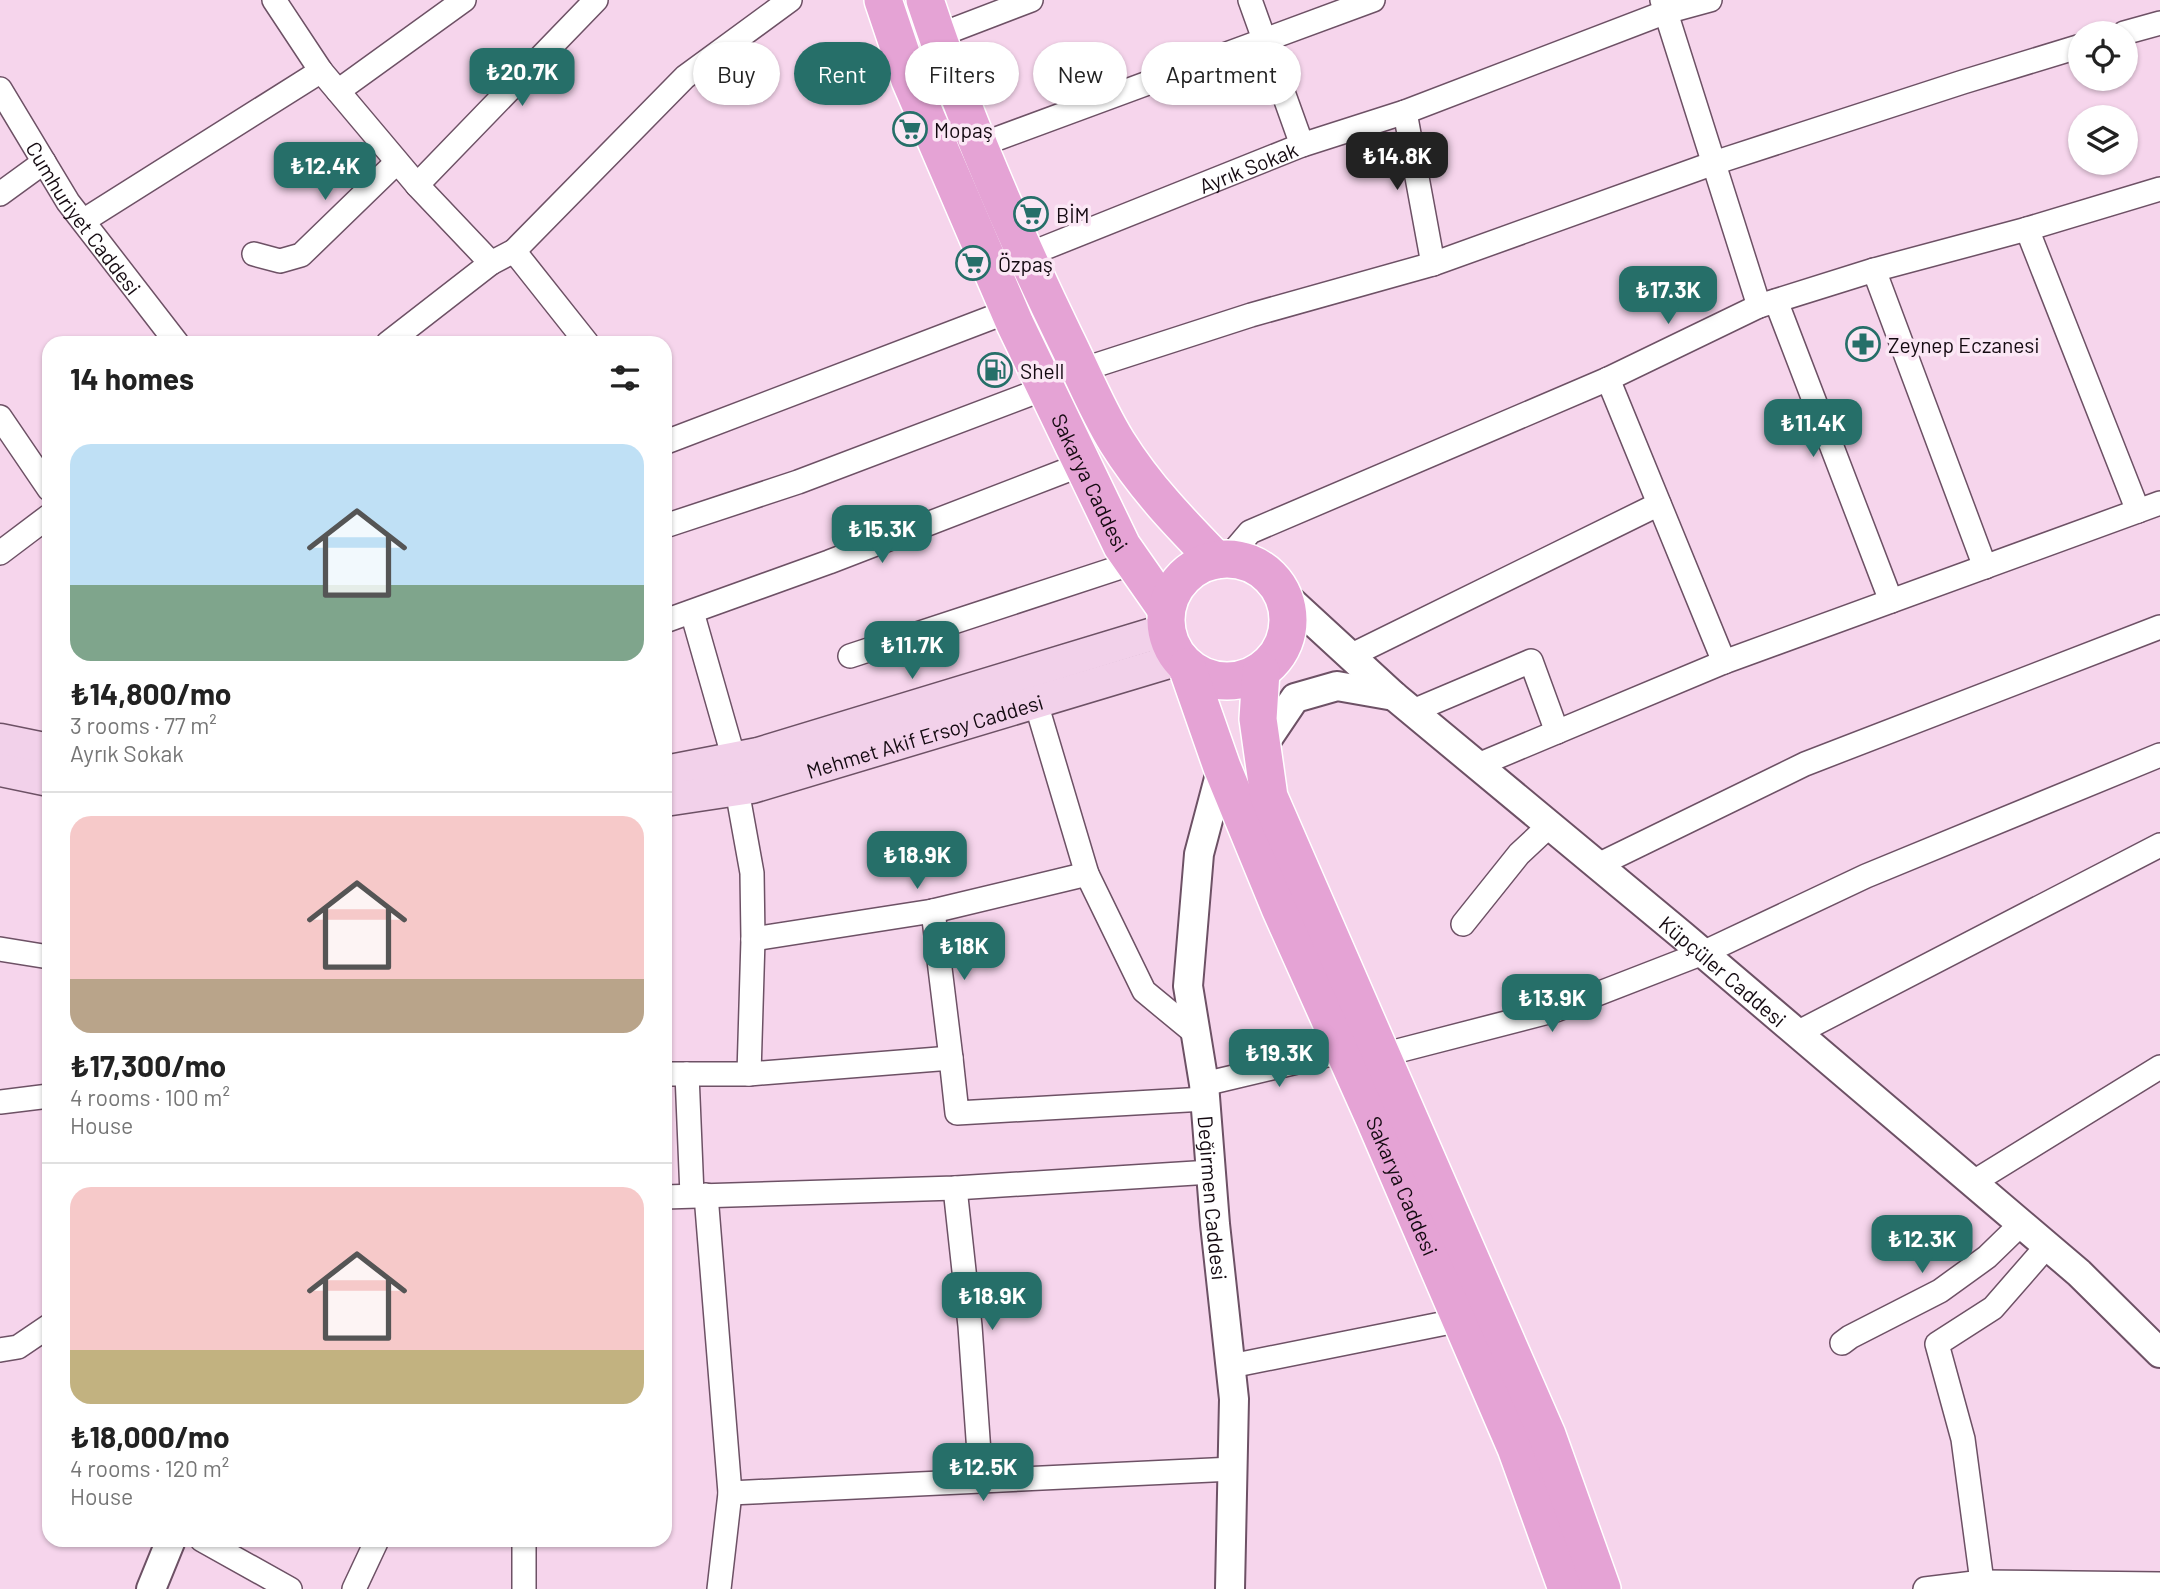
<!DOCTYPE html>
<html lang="en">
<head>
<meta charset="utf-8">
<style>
	body { margin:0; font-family:Barlow,sans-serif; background:#f2f2f2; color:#222; height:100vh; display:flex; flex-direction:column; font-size:26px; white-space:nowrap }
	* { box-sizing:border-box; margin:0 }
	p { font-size:23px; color:#767676 }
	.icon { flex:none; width:38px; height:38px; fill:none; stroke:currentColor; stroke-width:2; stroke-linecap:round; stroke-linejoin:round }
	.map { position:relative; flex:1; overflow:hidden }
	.panel { position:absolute; left:42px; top:336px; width:630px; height:1211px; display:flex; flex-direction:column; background:#fff; border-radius:21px; box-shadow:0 2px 5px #0004 }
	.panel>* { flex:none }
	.banner { position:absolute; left:693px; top:42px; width:665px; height:63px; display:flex; gap:14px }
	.fabs { position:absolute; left:2068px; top:21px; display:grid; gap:14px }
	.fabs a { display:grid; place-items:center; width:70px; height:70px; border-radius:50%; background:#fff; box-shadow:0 2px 5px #0004; font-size:35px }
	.price { position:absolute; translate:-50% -60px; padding:0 16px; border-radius:14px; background:#266f69; color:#fff; font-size:23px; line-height:46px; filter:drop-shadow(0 2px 4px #0008) }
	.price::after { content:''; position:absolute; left:50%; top:42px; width:21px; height:16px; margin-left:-10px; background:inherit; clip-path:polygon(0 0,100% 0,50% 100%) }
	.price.selected { background:#222; color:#fff }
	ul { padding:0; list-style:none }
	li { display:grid; align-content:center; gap:14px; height:371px; padding:0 28px }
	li+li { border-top:2px solid #e0e0e0 }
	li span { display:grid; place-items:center; height:217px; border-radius:21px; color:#555 }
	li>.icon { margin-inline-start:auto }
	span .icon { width:126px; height:126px; fill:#fffc; stroke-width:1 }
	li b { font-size:30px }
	h2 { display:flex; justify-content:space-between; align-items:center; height:84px; padding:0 28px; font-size:30px }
	.tag { padding:0 24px; border-radius:32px; background:#fff; box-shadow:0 2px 5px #0004; font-size:24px; line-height:63px }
	.tag.selected { background:#266f69; color:#fff }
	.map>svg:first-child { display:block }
</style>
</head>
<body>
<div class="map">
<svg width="2160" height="1589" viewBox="0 0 2160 1589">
	<rect width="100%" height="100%" fill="#f6d5ec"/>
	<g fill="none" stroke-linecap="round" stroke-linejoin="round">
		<!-- minor casing -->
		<g stroke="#6d5165" stroke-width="26">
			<g id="minor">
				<path d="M274,0L321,71L417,185L491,263"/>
				<path d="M1250,0L1302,145"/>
				<path d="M1662,0L1759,306"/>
				<path d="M2124,33L2160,23"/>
				<path d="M937,36L1031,0"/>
				<path id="s1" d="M0,89L68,202L177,343"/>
				<path d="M338,91L464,0"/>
				<path d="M1405,112L1433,264"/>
				<path d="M980,145L1373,0"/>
				<path d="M417,185L596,0"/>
				<path d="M0,194L44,162"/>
				<path d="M83,221L321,71"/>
				<path d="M2027,229L2138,511"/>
				<path d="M514,251L587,343"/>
				<path d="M254,254L280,261L301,255L397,162"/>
				<path id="s2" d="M1027,255L1302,145L1405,112L1666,12L1710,0"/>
				<path d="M1874,270L1985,567"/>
				<path d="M1776,301L1891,601"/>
				<path d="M388,343L491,263L514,251L685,77L790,0"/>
				<path d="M1081,370L1251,315L1433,264L1714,163L1963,82L2081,46"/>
				<path d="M1608,379L1724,662"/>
				<path d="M0,417L49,489"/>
				<path d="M665,441L666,442L1009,311"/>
				<path d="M665,526L798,482L1046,388"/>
				<path d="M0,553L49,516"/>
				<path d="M1227,559L1250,532L1608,379L1759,306L1874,270L2027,229L2160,189"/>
				<path d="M692,612L734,759"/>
				<path d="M665,621L829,562L1083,464"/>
				<path d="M850,656L1133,563"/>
				<path d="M1350,656L1659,504"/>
				<path d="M1036,703L1087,874L1144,991L1196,1034"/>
				<path d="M1413,711L1531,661L1557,732"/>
				<path d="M1478,765L1724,662L2160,503"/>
				<path d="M737,790L752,873L753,939L749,1074"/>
				<path d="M1598,865L1805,764L2160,627"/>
				<path d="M933,911L951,1058"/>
				<path d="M1463,924L1519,854L1550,825"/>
				<path d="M753,939L933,911L1087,874"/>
				<path d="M0,949L49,957"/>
				<path d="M1797,1033L2160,845"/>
				<path d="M1382,1055L1556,1010L1703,953L1866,876L2160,755"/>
				<path d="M665,1074H749L951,1058L957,1113L1205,1099"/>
				<path d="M687,1074L692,1195"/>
				<path d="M1204,1084L1344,1051"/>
				<path d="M0,1102L49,1096"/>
				<path d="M1972,1183L2160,1067"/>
				<path d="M955,1188L970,1326L981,1481"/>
				<path d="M706,1195L730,1493L719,1589"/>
				<path d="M665,1197L955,1188L1211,1172"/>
				<path d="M1842,1343L1850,1337L1940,1291L1987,1257L2021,1224"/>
				<path d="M0,1350L18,1347L49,1326"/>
				<path d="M1231,1366L1461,1320"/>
				<path d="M730,1493L1233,1469"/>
				<path d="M202,1540L290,1589"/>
				<path d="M524,1540V1589"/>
				<path d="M1982,1582L1963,1439L1937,1344L1993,1308L2047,1246"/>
				<path d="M354,1589L377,1540"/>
				<path d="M1925,1589L1982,1582L2160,1584"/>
			</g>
		</g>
		<!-- tertiary casing -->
		<g stroke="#6d5165" stroke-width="32">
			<g id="tertiary">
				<path id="s3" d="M1282,593L1394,696L1683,936L2079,1273L2160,1353"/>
				<path d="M1262,747L1295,698L1337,686L1394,696"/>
				<path id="s4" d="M1222,767L1199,854L1188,986L1204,1084L1215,1224L1234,1399L1230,1589"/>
				<path d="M151,1589L171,1540"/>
			</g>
		</g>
		<!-- secondary casing -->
		<g stroke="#6d5165" stroke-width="35">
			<g id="secondary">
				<path d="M0,740L49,750"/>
				<path d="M0,770L49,780"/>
				<path d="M665,772L758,754L1166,630"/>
				<path id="s5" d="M665,800L752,787L1179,659"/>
			</g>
		</g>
		<!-- primary casing -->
		<g stroke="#fff" stroke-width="40">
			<g id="primary">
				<path id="s6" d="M883,0L910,80L1015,324L1122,546L1166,609"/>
				<path d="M925,0C963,115 1012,229 1065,338C1082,372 1097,410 1117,442C1145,487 1180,523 1216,560"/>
				<circle cx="1227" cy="620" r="61"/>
				<path id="s7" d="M1187,667L1222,767L1280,908L1374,1118L1516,1448L1567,1589"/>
				<path d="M1261,671L1258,719L1269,797L1547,1435L1602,1589"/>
			</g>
		</g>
		<!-- minor -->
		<use href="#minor" stroke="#fff" stroke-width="23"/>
		<!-- tertiary -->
		<use href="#tertiary" stroke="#fff" stroke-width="28"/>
		<!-- secondary -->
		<use href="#secondary" stroke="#f2d1ea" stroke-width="32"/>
		<!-- primary -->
		<use href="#primary" stroke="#e5a3d5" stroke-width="37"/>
	</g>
	<!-- icons -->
	<defs>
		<g id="supermarket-ring" transform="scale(1.75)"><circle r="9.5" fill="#fbe7f5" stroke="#266f69" stroke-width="1.5"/><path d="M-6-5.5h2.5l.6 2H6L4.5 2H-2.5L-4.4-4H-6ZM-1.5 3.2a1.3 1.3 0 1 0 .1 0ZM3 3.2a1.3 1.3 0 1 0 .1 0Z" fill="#266f69"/></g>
		<g id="pharmacy-ring" transform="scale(1.75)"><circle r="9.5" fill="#fbe7f5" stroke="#266f69" stroke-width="1.5"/><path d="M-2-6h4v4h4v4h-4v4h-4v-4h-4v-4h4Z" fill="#266f69"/></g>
		<g id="fuel-ring" transform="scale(1.75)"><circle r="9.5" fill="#fbe7f5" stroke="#266f69" stroke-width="1.5"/><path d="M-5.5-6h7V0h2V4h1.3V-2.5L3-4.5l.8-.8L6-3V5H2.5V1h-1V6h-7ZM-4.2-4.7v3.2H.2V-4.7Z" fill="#266f69"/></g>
	</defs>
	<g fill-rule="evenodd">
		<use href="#supermarket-ring" x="910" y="129"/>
		<use href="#supermarket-ring" x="1031" y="214"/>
		<use href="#supermarket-ring" x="973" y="263"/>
		<use href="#pharmacy-ring" x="1863" y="344"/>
		<use href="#fuel-ring" x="995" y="370"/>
	</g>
	<g text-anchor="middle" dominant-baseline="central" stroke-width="7" stroke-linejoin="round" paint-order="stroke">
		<!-- poi labels -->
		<g font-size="21" fill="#140a11" stroke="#fbe7f5" text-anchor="start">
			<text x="934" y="129">Mopaş</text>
			<text x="1056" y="214">BİM</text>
			<text x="998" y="263">Özpaş</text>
			<text x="1888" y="344">Zeynep Eczanesi</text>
			<text x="1020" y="370">Shell</text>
		</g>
		<!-- street labels -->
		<g font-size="21" fill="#140a11" stroke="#fbe7f5">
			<text stroke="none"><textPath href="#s2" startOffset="238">Ayrık Sokak</textPath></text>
			<text stroke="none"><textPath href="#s1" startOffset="154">Cumhuriyet Caddesi</textPath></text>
			<text stroke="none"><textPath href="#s6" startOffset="525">Sakarya Caddesi</textPath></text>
			<text stroke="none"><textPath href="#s5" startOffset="268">Mehmet Akif Ersoy Caddesi</textPath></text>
			<text stroke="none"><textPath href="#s3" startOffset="581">Küpçüler Caddesi</textPath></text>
			<text stroke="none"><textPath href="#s7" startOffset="562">Sakarya Caddesi</textPath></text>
			<text stroke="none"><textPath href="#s4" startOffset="436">Değirmen Caddesi</textPath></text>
		</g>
	</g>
</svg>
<div class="fabs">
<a><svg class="icon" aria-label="locate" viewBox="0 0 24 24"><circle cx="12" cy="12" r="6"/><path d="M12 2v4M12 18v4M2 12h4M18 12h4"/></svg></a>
<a><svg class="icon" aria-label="layers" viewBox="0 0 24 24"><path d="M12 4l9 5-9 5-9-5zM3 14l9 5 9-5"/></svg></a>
</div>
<b class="price" style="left:522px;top:108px">₺20.7K</b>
<b class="price selected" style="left:1397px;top:192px">₺14.8K</b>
<b class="price" style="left:325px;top:202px">₺12.4K</b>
<b class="price" style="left:1668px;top:326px">₺17.3K</b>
<b class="price" style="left:1813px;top:459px">₺11.4K</b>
<b class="price" style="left:882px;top:565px">₺15.3K</b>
<b class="price" style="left:912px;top:681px">₺11.7K</b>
<b class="price" style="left:917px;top:891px">₺18.9K</b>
<b class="price" style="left:964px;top:982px">₺18K</b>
<b class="price" style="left:1552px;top:1034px">₺13.9K</b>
<b class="price" style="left:1279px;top:1089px">₺19.3K</b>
<b class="price" style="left:1922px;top:1275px">₺12.3K</b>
<b class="price" style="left:992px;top:1332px">₺18.9K</b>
<b class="price" style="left:983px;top:1503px">₺12.5K</b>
<div class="banner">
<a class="tag">Buy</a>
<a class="tag selected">Rent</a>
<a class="tag">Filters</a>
<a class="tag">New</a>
<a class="tag">Apartment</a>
</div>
<section class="panel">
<h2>14 homes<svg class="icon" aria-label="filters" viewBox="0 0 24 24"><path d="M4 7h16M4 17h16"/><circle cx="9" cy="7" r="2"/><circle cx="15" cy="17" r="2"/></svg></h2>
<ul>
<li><span style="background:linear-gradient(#bfe0f5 65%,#7fa58c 0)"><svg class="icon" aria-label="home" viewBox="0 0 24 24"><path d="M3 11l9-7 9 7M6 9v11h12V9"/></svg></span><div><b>₺14,800/mo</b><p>3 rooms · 77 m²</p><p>Ayrık Sokak</p></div></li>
<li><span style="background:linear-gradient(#f6c9c9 75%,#b9a48a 0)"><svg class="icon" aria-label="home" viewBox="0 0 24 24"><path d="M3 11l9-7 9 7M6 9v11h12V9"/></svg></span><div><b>₺17,300/mo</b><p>4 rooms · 100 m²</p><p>House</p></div></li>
<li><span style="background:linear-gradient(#f6c9c9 75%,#c2b280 0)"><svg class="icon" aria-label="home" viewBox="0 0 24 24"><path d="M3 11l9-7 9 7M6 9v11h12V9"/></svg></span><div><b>₺18,000/mo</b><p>4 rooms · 120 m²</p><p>House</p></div></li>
</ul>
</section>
</div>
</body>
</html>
